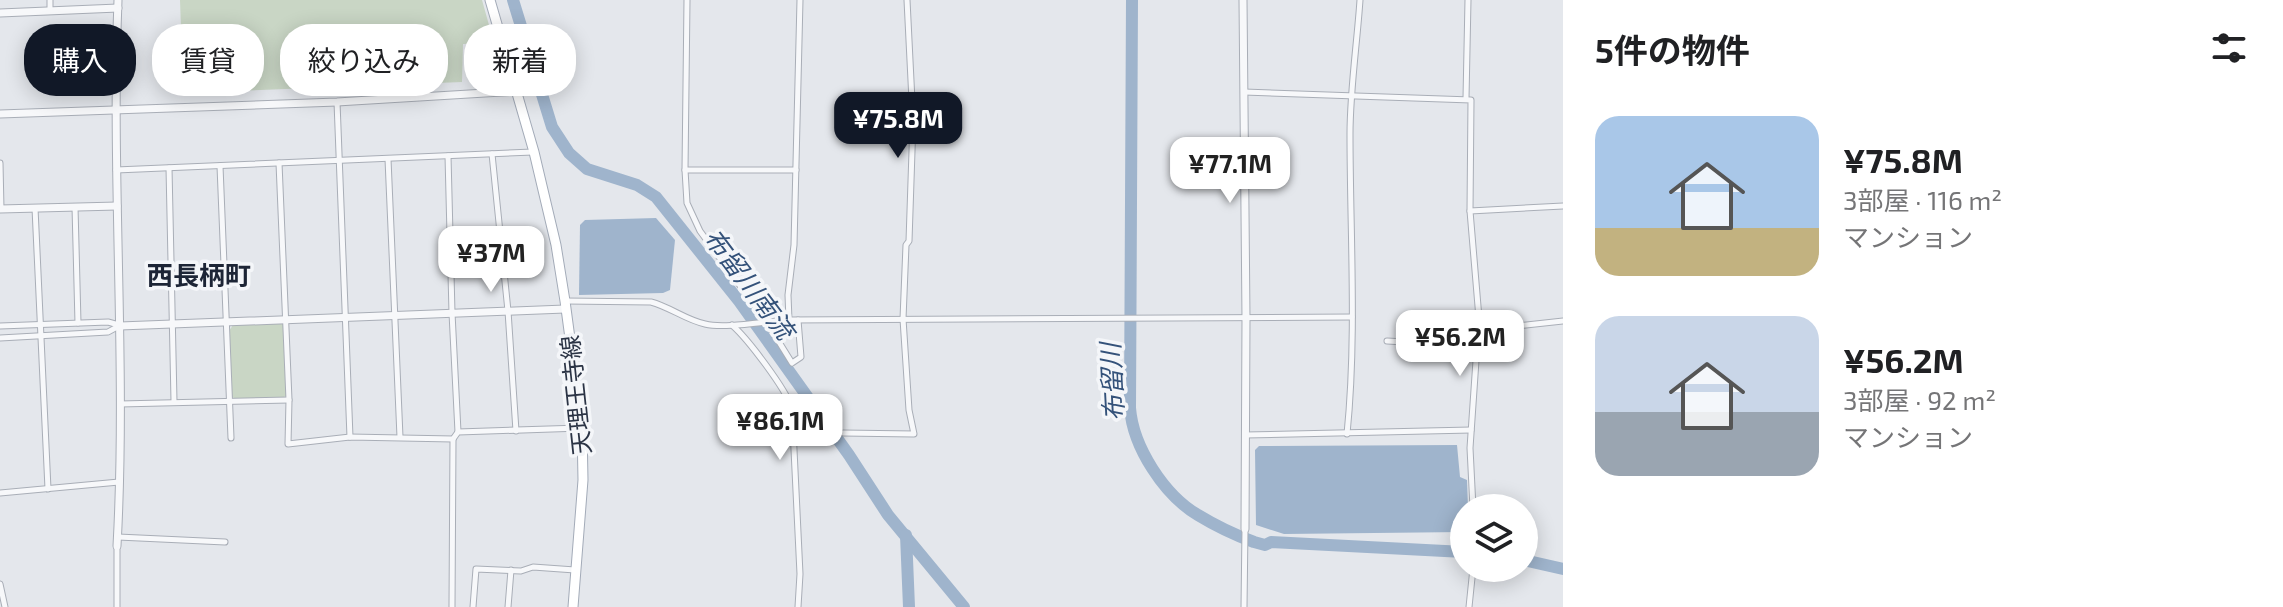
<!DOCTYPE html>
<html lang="ja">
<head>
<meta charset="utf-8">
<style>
	body { margin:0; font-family:"Exo 2","Noto Sans JP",sans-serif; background:#f2f2f2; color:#202124; height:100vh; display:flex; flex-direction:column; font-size:30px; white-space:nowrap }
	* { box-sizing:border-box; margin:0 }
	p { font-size:26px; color:#757577 }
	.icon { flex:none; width:44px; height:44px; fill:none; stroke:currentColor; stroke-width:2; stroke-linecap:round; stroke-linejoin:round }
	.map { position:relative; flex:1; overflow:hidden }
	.side { display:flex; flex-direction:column; background:#fff; width:720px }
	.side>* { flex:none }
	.guide { position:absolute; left:24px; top:24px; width:760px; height:72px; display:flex; gap:16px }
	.controls { position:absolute; left:1450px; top:494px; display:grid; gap:16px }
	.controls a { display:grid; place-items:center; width:88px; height:88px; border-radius:50%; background:#fff; box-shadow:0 4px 20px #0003; font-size:40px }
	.price { position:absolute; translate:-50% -68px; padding:0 18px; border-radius:16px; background:#fff; color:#222; font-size:26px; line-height:52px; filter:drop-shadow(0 2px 4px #0008) }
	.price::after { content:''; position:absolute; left:50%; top:48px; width:24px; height:18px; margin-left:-12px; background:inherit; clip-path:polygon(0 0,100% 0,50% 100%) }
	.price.current { background:#111827; color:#fff }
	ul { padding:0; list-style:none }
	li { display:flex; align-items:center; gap:24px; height:200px; padding:0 32px }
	li span { display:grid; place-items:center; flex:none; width:224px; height:160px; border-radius:24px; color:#555 }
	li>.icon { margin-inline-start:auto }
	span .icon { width:96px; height:96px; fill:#fffc; stroke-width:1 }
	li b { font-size:34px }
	h2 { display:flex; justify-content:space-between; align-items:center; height:96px; padding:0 32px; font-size:34px }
	.chip { padding:0 28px; border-radius:32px; background:#fff; box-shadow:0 4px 20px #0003; font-size:28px; line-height:72px }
	.chip.current { background:#111827; color:#fff }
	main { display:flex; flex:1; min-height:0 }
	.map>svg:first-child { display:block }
</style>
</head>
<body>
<main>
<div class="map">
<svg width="1563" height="607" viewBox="0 0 1563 607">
	<rect width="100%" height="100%" fill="#e4e7ec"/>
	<!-- green -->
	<g fill="#c9d6c5">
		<path d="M180,0H482L494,43L463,44L462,82L236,91L235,54L182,56Z"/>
		<path d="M285,322L288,395L284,397L236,399L230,396L227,334L233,325Z"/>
	</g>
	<!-- water -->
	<g fill="#9fb4cc">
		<path d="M656,218L675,240L670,290L663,293L579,295L580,225L585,220Z"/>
		<path d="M1457,445L1460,477L1467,480L1468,508H1464V532L1284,534L1256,525L1255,450L1259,446Z"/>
	</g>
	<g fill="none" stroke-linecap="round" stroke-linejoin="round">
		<!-- river -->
		<g stroke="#9fb4cc" stroke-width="12">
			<path d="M513,0L552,127L569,153L587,169L637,185L656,197L739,301L849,455L888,515L964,607"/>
			<path d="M1132,0L1130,408C1133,447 1164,495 1198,515C1216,526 1235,535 1254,542L1265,545L1271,542L1464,552"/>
			<path d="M906,535L909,607"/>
			<path d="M1524,560L1563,569"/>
		</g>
		<!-- minor casing -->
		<g stroke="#a9aeb7" stroke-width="7">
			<g id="minor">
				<path d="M50,0V11"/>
				<path d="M687,0L685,170L687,203L700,231L766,321L792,363L801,357L798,320"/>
				<path d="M1244,92L1471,100L1470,211L1480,330L1477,346L1470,448L1473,508"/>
				<path d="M1466,98L1468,0"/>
				<path d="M337,102L350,437"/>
				<path d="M492,154L508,311L516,431"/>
				<path d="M448,156L452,313L458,432"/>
				<path d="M388,159L400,437"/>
				<path d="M0,163L1,209"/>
				<path d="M279,163L289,400L288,444L350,437L453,439L458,432L581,428"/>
				<path d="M220,166L231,438"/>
				<path d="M169,168L174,401"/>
				<path d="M116,170L533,152"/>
				<path d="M685,170H796"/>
				<path d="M75,207L78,323"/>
				<path d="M35,208L48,489"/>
				<path d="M1470,211L1563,206"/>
				<path d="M566,301L651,302C670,307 686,320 705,324C725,329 766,321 789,320L1352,317"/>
				<path d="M789,320L788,295L794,245L800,0"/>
				<path d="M732,325C748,339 785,388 792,408L800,574L798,607"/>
				<path d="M0,326L108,322L119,325"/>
				<path d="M1480,330L1563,321"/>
				<path d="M0,338L108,332L119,326"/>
				<path d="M1387,341L1477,346"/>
				<path d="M120,404L289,400"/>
				<path d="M843,433L914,434L909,410L903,319L906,245L909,241L913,121L907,0"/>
				<path d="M1347,434C1357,335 1350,234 1350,134C1350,90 1357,44 1360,0"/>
				<path d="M1245,435L1471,430"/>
				<path d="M0,493L119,482"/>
				<path d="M118,537L225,542"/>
				<path d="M0,584L5,607"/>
				<path d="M117,607V546"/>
				<path d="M452,607L453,439"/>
				<path d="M473,607L476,569L521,571L533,567L575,570"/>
				<path d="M508,607L511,570"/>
				<path d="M1244,607L1245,529"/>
				<path d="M1469,607L1473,568"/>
			</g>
		</g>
		<!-- tertiary casing -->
		<g stroke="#a9aeb7" stroke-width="9">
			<g id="tertiary">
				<path d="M1243,0L1246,318L1245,529"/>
				<path d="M0,13L118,8"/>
				<path d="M0,114L337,102L517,91"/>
				<path d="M0,209L117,206"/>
				<path d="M120,326L565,309"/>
				<path d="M117,546C127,364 111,182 118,0"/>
			</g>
		</g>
		<!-- primary casing -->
		<g stroke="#a3abb8" stroke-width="11">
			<path id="primary" d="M490,0L534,152L556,245L565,301L582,428L583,480L573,607"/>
		</g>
		<!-- minor -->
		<use href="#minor" stroke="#f7f8fa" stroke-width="5"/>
		<!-- tertiary -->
		<use href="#tertiary" stroke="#f7f8fa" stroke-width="7"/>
		<!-- primary -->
		<use href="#primary" stroke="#fff" stroke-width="9"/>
	</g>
	<g text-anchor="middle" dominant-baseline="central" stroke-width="7" stroke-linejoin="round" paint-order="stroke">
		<!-- street labels -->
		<g font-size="24" fill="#2b3445" stroke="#f4f6f9">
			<text transform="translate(575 395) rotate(-96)">天理王寺線</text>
		</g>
		<!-- neighbourhood labels -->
		<g font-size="26" font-weight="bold" fill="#1d2536" stroke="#f4f6f9">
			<text x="199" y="274">西長柄町</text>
		</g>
		<!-- water labels -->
		<g font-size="26" font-style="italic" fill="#34527a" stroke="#f4f6f9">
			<text transform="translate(750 283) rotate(53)">布留川南流</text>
			<text transform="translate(1111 382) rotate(-93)">布留川</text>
		</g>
	</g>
</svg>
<div class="controls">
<a><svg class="icon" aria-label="layers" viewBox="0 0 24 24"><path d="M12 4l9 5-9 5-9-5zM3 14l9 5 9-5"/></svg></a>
</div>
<b class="price current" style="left:898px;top:160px">¥75.8M</b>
<b class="price" style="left:1230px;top:205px">¥77.1M</b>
<b class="price" style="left:491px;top:294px">¥37M</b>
<b class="price" style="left:1460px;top:378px">¥56.2M</b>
<b class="price" style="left:780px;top:462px">¥86.1M</b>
<div class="guide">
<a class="chip current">購入</a>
<a class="chip">賃貸</a>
<a class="chip">絞り込み</a>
<a class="chip">新着</a>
</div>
</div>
<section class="side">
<h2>5件の物件<svg class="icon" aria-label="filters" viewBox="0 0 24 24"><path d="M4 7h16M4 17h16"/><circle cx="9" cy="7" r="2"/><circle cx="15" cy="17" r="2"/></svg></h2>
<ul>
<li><span style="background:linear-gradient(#a9c7e8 70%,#c2b280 0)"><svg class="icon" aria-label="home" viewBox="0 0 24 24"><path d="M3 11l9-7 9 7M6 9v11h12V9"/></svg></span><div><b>¥75.8M</b><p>3部屋 · 116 m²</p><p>マンション</p></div></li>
<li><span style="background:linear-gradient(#c9d6e8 60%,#9aa5b1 0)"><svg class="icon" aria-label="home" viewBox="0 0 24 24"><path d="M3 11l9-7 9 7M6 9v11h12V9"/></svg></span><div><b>¥56.2M</b><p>3部屋 · 92 m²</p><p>マンション</p></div></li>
</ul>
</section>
</main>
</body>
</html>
